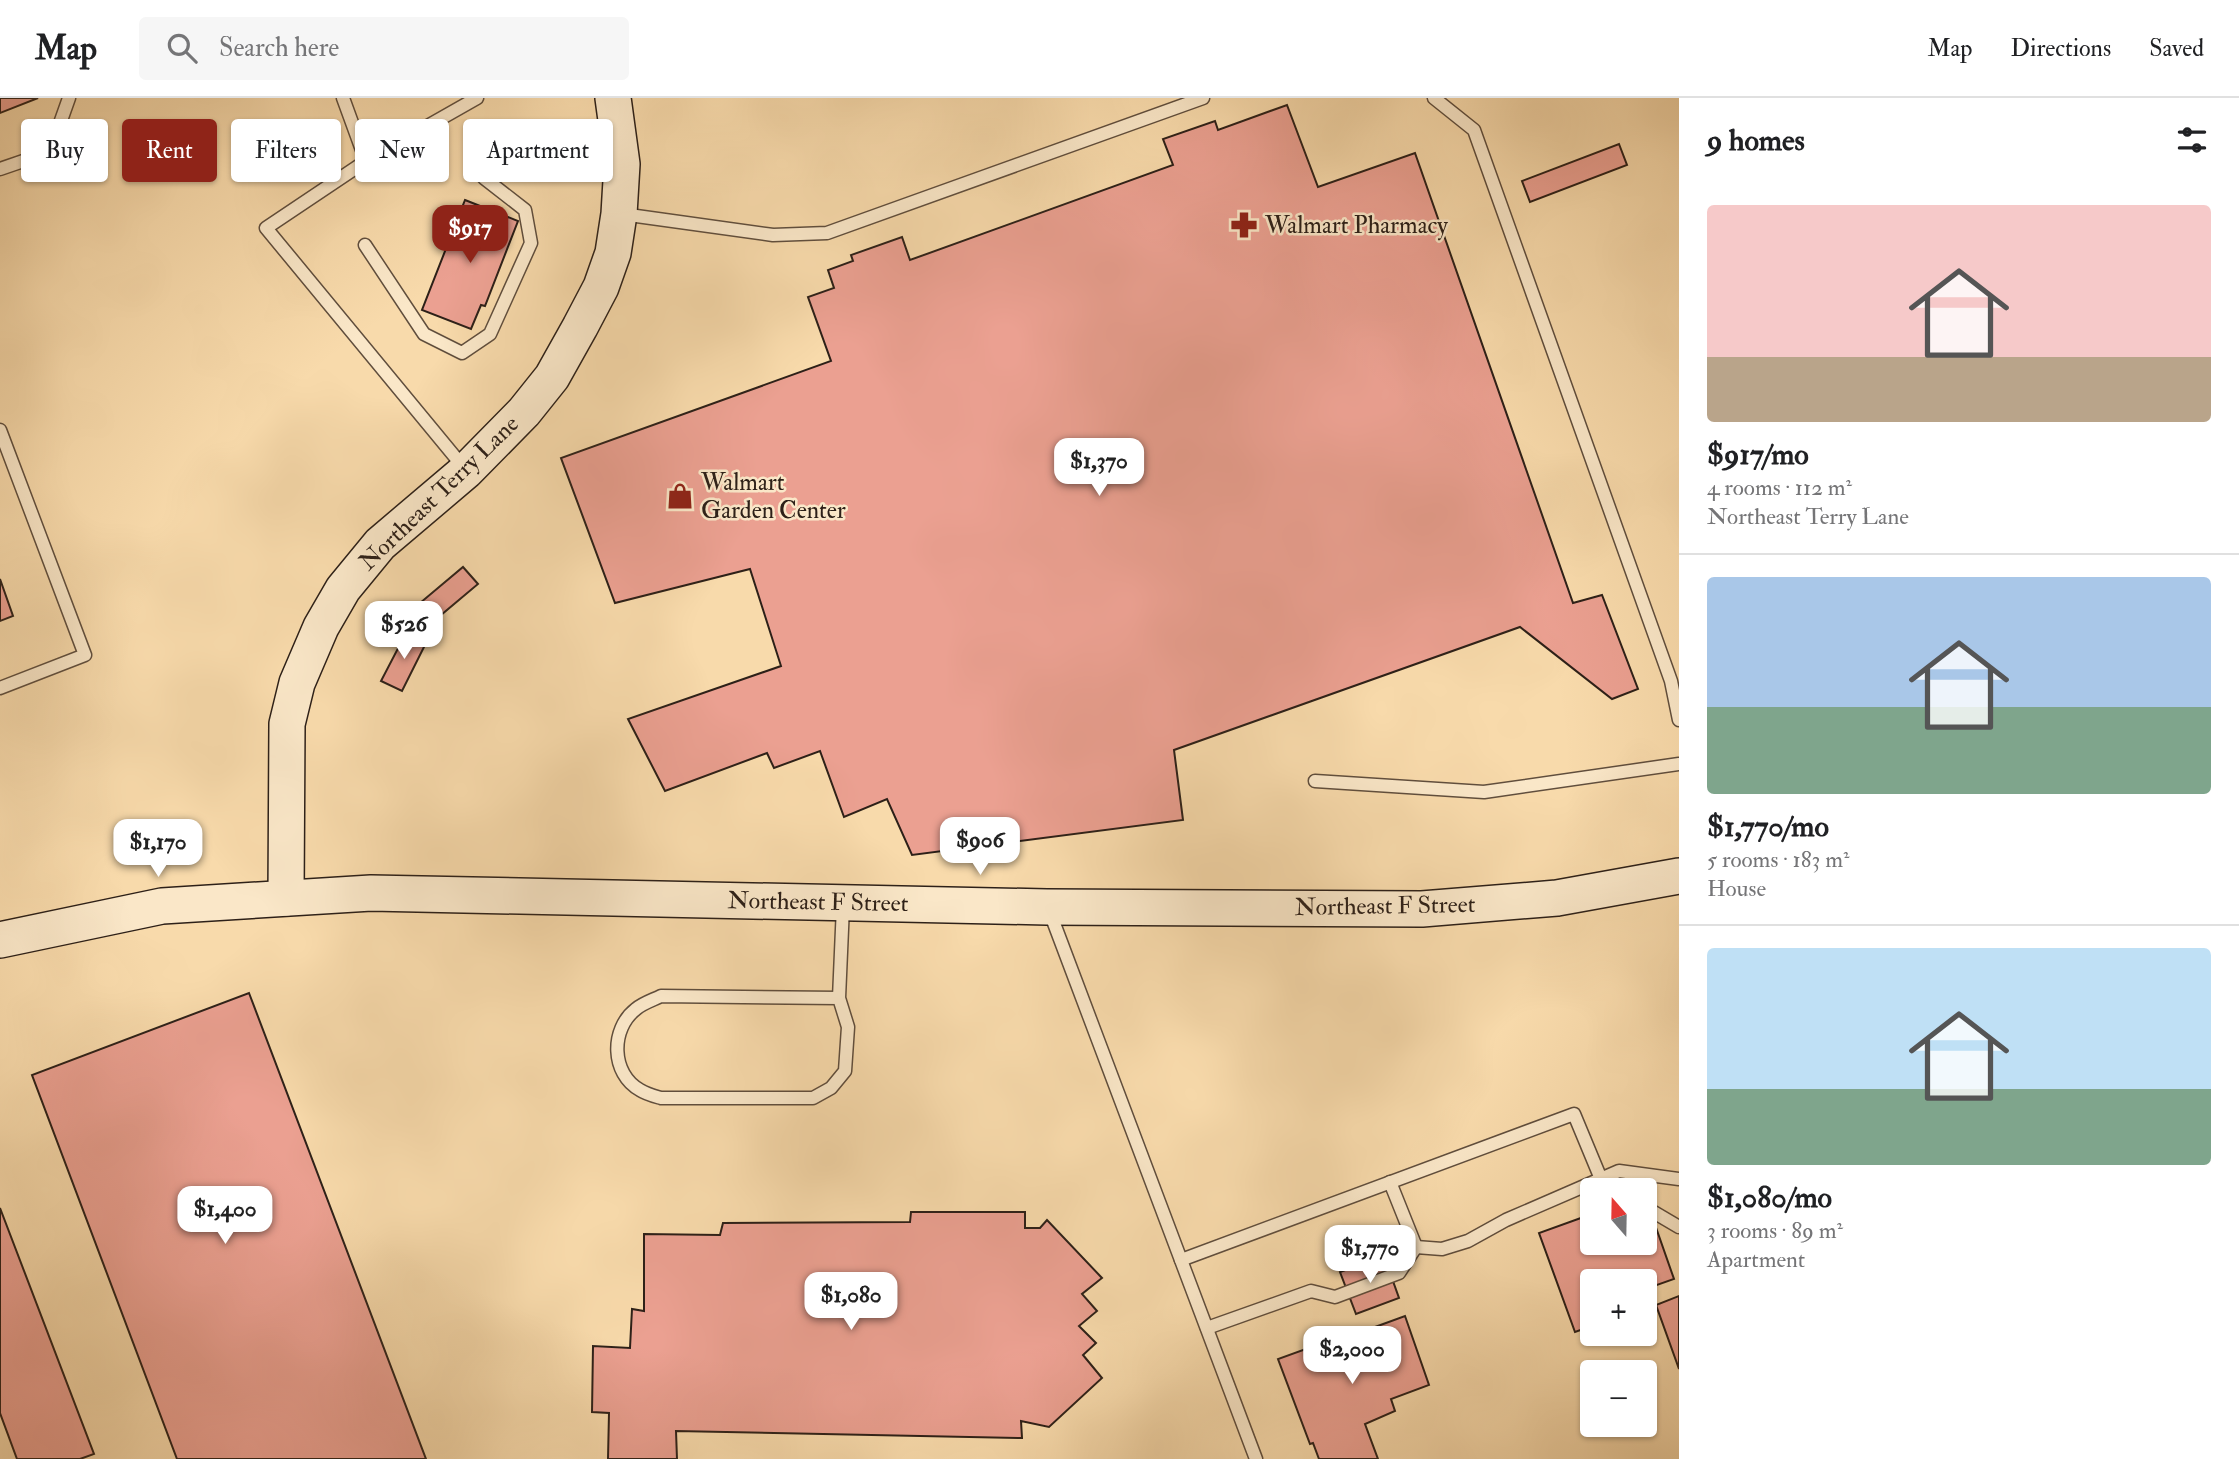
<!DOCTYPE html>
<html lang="en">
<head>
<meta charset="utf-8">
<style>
	body { margin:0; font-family:"IM FELL Double Pica",serif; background:#f6f6f6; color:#202124; height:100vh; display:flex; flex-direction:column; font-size:26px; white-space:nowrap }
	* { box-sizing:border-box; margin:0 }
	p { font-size:23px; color:#757577 }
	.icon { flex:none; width:38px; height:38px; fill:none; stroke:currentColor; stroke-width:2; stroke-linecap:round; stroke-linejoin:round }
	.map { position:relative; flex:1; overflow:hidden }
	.sheet { display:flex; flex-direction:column; background:#fff; width:560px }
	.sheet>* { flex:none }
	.hud { position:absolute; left:21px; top:21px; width:665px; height:63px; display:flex; gap:14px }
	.needle { width:46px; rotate:340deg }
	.buttons { position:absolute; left:1580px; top:1080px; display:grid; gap:14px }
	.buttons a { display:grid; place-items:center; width:77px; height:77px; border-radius:7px; background:#fff; box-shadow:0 2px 5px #0004; font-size:35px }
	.price { position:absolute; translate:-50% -60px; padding:0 16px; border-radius:14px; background:#fff; color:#222; font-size:23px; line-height:46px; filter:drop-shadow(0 2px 4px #0008) }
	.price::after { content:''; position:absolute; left:50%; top:42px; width:21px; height:16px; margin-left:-10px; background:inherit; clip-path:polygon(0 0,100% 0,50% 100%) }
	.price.on { background:#8f2418; color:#fff }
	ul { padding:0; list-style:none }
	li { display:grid; align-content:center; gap:14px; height:371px; padding:0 28px }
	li+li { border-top:2px solid #e0e0e0 }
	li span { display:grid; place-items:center; height:217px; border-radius:7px; color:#555 }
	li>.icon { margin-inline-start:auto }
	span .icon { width:126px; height:126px; fill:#fffc; stroke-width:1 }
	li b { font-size:30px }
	h2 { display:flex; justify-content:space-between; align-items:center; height:84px; padding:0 28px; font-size:30px }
	.tag { padding:0 24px; border-radius:7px; background:#fff; box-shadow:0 2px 5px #0004; font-size:24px; line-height:63px }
	.tag.on { background:#8f2418; color:#fff }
	header { display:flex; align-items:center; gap:42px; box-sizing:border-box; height:98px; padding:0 35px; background:#fff; border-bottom:2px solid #e0e0e0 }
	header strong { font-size:33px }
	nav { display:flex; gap:38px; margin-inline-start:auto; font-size:24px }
	.search { width:490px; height:63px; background:#f6f6f6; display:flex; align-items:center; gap:18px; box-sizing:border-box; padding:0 24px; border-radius:7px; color:#757577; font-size:26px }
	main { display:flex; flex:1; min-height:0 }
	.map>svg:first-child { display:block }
</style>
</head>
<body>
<header>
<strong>Map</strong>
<div class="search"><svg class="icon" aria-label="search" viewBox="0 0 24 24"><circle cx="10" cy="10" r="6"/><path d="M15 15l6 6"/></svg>Search here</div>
<nav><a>Map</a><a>Directions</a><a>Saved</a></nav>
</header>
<main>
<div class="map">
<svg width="1679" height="1361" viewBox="0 0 1679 1361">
	<rect width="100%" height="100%" fill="#f8daab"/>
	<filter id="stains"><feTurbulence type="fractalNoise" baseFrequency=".00286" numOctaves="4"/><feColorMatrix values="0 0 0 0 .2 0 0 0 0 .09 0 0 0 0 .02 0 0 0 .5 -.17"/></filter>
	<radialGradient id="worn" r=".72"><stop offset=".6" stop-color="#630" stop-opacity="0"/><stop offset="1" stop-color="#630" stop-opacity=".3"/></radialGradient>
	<!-- building -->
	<g fill="#eba091" stroke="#2d2018" stroke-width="2">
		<path d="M0,0H38L0,15Z"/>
		<path d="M1287,7L1318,89L1415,55L1573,505L1602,497L1638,591L1612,601L1520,529L1174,652L1183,722L912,757L887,701L844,719L820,653L774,670L767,655L665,693L628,621L781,568L750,471L615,505L561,360L831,263L808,199L834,190L828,172L853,163L851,157L902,139L910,162L1173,67L1163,41L1215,23L1218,32Z"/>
		<path d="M1619,46L1627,67L1530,104L1522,83Z"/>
		<path d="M465,102L518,123L485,208L481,207L471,231L422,212Z"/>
		<path d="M463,469L478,486L435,522L420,505Z"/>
		<path d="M0,481L13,518L0,523Z"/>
		<path d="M407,533L427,543L402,593L381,583Z"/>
		<path d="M249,895L426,1361H177L32,977Z"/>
		<path d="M0,1110L94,1356L80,1361H17L0,1315Z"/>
		<path d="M911,1114H1025V1130H1040L1047,1122L1102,1180L1082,1196L1097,1213L1079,1228L1096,1245L1083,1257L1102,1280L1049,1329L1021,1323L1022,1340L676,1333L677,1361H608L609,1315L592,1314L593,1248L630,1250L632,1211L644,1213V1136L720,1137L723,1125L910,1124Z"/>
		<path d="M1592,1116V1144H1645V1124L1653,1121L1674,1181L1648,1190L1654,1206L1645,1209V1183H1592V1228L1575,1234L1539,1135Z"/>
		<path d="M1384,1158L1399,1200L1356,1216L1340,1174Z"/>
		<path d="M1679,1198V1271L1656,1207Z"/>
		<path d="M1405,1218L1429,1287L1391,1301L1395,1313L1365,1326L1378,1361H1319L1313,1345L1310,1346L1278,1261L1364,1230V1233Z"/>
	</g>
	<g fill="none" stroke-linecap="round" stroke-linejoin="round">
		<!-- lane casing -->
		<g stroke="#604e3d" stroke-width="15">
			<g id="lane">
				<path d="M343,0L366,63L266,130L465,371"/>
				<path d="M1434,0L1474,32L1671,583L1679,622"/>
				<path d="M366,63L477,0"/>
				<path d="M0,71L32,60L58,31L69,0"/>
				<path d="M622,116L773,137L827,135L1203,0"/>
				<path d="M365,147L424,236L462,255L490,236L531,145L525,112L484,80"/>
				<path d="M0,332L85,557L0,590"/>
				<path d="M1315,683L1484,694L1679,666"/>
				<path d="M1049,812L1256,1361"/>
				<path d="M839,900L848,929L845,973L831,990L813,1000H661C654,998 646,996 640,992C611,976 610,931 636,911C643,905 653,902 661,898L839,900L843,808"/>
				<path d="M1645,1109L1679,1129"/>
				<path d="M1416,1149L1442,1151L1468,1143L1506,1122L1619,1073L1679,1081"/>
				<path d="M1181,1162L1574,1016L1601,1081L1617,1092"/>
				<path d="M1207,1230L1311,1193L1335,1199L1399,1175L1416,1149L1390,1084"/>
			</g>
		</g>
		<!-- secondary casing -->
		<g stroke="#2d2018" stroke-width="38">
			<g id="secondary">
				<path d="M286,800L287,626L297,585L321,529L343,491L380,446L466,373L524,314L552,279L580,229L601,189L613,155L619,116L622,66L613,0"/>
				<path d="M0,842L162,808L371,795L1047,809L1422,811L1557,800L1679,778"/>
			</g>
		</g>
		<!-- lane -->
		<use href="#lane" stroke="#fae7c8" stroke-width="12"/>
		<!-- secondary -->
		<use href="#secondary" stroke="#fae7c8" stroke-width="35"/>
	</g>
	<!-- icons -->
	<defs>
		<g id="pharmacy-bare" transform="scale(2.1)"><path d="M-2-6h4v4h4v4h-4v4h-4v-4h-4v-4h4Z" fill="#8f2418" stroke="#fae7c8" stroke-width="2.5" paint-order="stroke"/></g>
		<g id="shop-bare" transform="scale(2.1)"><path d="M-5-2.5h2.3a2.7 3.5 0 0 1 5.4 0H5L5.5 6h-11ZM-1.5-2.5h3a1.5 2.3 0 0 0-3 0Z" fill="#8f2418" stroke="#fae7c8" stroke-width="2.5" paint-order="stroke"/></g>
	</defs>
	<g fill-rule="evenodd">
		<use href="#pharmacy-bare" x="1244" y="127"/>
		<use href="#shop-bare" x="680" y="398"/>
	</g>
	<g text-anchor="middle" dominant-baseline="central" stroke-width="5" stroke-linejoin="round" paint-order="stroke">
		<!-- poi labels -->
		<g font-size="24" fill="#2d2018" stroke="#fae7c8" text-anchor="start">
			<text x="1265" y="127">Walmart Pharmacy</text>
			<text x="701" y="384">Walmart<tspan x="701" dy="28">Garden Center</tspan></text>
		</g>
		<!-- street labels -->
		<g font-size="24" fill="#2d2018" stroke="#fae7c8">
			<text transform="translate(439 395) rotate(-44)">Northeast Terry Lane</text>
			<text transform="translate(818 804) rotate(1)">Northeast F Street</text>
			<text transform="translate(1385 808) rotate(-1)">Northeast F Street</text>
		</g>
	</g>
	<rect width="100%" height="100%" filter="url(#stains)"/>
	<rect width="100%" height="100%" fill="url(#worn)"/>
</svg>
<div class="buttons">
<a><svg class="needle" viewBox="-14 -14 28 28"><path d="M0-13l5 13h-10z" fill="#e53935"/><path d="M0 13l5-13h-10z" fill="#757577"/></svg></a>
<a>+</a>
<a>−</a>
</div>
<b class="price on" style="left:470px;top:167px">$917</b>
<b class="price" style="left:1099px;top:400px">$1,370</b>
<b class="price" style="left:404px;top:563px">$526</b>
<b class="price" style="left:980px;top:779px">$906</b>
<b class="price" style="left:158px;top:781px">$1,170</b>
<b class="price" style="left:225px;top:1148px">$1,400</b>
<b class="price" style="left:1370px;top:1187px">$1,770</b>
<b class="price" style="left:851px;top:1234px">$1,080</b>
<b class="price" style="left:1352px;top:1288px">$2,000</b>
<div class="hud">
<a class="tag">Buy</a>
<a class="tag on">Rent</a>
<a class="tag">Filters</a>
<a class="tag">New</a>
<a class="tag">Apartment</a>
</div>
</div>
<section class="sheet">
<h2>9 homes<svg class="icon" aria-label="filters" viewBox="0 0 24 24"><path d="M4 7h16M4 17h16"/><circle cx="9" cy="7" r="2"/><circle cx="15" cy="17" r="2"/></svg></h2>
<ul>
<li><span style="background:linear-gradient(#f6c9c9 70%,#b9a48a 0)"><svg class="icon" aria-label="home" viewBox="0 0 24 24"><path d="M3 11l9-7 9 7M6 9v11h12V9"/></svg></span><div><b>$917/mo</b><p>4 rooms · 112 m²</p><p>Northeast Terry Lane</p></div></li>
<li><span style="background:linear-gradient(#a9c7e8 60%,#7fa58c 0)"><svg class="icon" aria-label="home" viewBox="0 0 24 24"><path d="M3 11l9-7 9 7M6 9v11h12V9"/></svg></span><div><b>$1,770/mo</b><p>5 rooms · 183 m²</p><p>House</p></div></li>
<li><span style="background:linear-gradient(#bfe0f5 65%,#7fa58c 0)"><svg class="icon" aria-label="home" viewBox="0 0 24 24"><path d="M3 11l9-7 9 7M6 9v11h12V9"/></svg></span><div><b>$1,080/mo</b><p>3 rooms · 89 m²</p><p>Apartment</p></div></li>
</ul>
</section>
</main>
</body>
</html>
